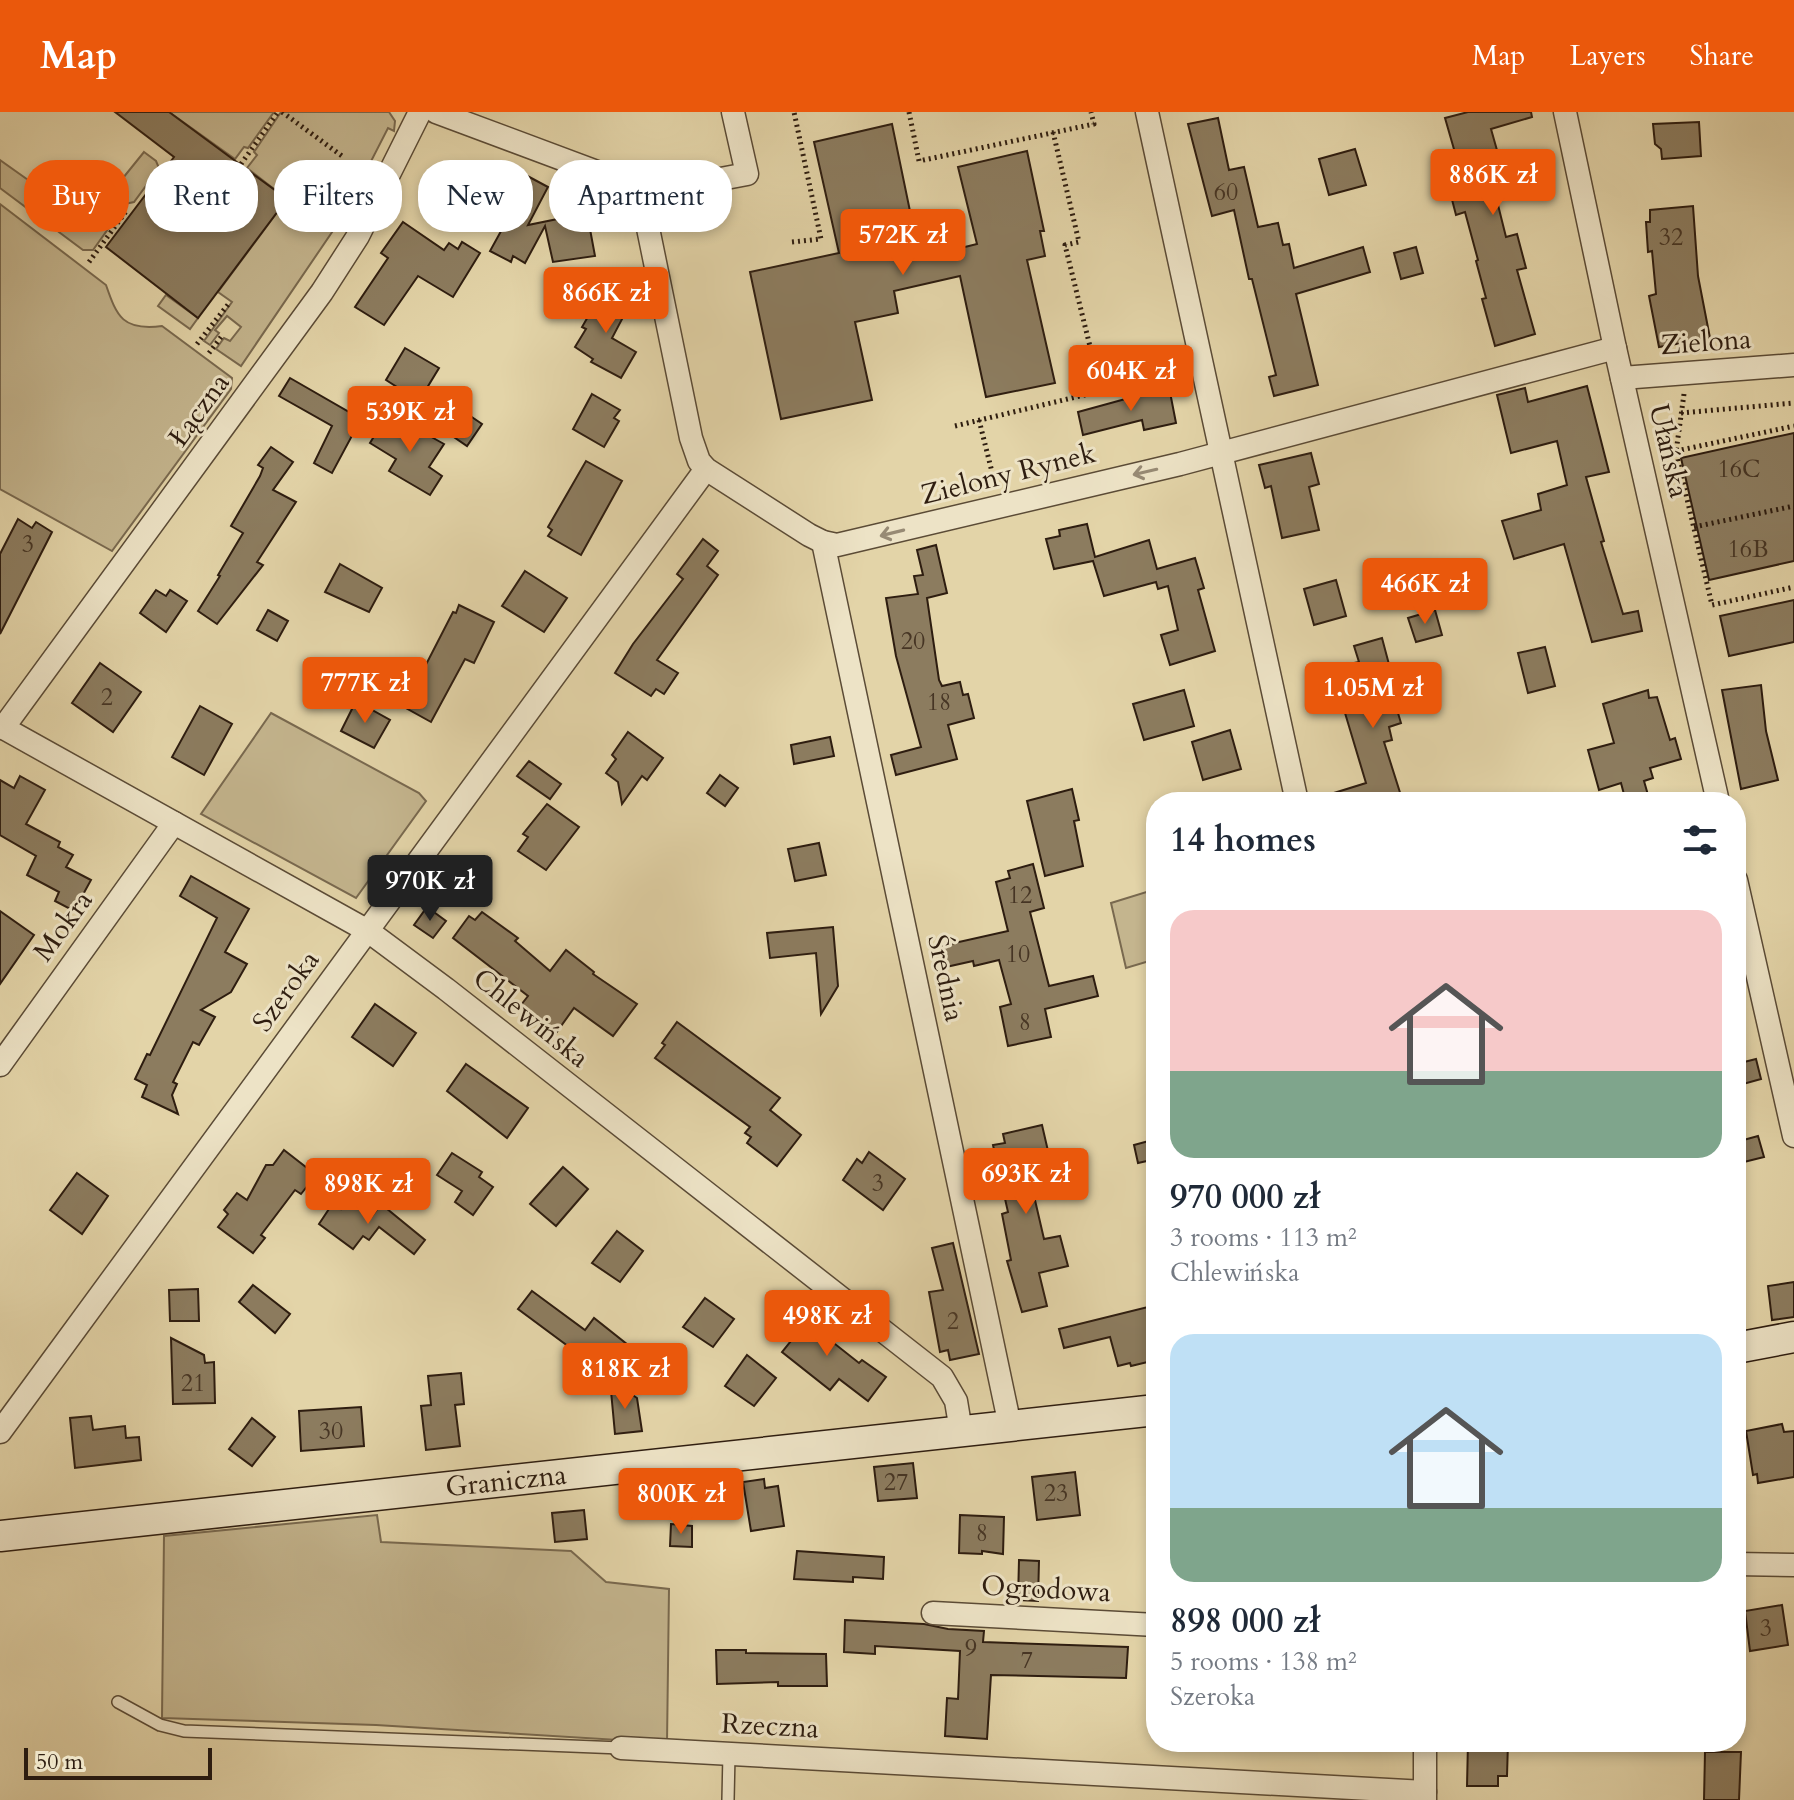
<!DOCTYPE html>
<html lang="en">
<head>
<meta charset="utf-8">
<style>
	body { margin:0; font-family:Cardo,serif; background:#f2f2f3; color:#1f2937; height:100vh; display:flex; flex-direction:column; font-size:30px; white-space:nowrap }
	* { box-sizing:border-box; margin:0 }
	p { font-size:26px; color:#747a83 }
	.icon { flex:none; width:44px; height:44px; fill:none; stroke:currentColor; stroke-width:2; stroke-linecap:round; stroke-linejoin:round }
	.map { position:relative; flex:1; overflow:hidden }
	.side { position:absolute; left:1146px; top:680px; width:600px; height:960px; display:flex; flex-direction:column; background:#fff; border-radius:32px; box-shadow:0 4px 12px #0003 }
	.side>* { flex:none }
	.hud { position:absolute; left:24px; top:48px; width:760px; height:72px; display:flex; gap:16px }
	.scale { position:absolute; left:24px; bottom:20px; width:188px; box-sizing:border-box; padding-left:8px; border:4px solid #2e1d10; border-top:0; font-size:22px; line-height:28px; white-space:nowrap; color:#2e1d10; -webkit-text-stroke:6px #ede3c6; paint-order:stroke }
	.price { position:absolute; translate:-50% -68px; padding:0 18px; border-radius:8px; background:#ea580c; color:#fff; font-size:26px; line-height:52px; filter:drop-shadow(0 2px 4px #0008) }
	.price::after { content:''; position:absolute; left:50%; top:48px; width:24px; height:18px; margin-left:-12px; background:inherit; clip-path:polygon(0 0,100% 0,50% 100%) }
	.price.active { background:#222; color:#fff }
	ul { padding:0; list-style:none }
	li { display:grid; align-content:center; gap:16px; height:424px; padding:0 24px }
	li span { display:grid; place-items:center; height:248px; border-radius:24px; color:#555 }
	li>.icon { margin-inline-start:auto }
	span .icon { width:144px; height:144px; fill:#fffc; stroke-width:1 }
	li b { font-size:34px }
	h2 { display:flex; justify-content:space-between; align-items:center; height:96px; padding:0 24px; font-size:34px }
	.chip { padding:0 28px; border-radius:32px; background:#fff; box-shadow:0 4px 12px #0003; font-size:28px; line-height:72px }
	.chip.active { background:#ea580c; color:#fff }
	header { display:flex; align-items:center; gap:48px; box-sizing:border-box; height:112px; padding:0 40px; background:#ea580c; color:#fff }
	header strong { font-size:38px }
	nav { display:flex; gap:44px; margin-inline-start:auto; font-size:28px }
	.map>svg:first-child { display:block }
</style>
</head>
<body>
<header>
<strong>Map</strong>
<nav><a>Map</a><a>Layers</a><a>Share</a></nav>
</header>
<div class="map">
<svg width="1794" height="1688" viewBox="0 0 1794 1688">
	<rect width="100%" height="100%" fill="#e3d4a8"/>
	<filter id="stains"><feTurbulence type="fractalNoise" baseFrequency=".0025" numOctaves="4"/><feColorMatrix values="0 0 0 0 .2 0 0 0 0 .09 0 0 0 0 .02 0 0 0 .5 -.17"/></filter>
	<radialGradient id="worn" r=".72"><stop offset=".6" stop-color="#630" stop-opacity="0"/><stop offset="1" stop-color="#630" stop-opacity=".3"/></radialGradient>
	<!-- green -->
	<g fill="#c4b58e" stroke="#79694f" stroke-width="2">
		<path d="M169,0H274L248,36L244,35L235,47Z"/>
		<path d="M281,0H389L395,9L394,19L388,16L343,104L241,254L216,237L224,226L230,229L241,215L227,204L215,218L219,221L210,233L204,229L232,190L218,180L287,87L247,56L257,43L254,40Z"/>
		<path d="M144,40L156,49L159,56L134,90L120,93L112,89L110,82Z"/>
		<path d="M0,48L38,75L47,66L55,73L51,82L74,99L88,84L100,95L109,97L113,110L93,138H83L0,76Z"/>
		<path d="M0,92L106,173C117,205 123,219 162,214L232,266L231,277L112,439L0,377Z"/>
		<path d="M166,183L198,206L190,217L158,194Z"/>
		<path d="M271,601L419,681L426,689L356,786L201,702Z"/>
		<path d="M1156,777V847L1126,856L1111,791Z"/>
		<path d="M377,1403L381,1430L571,1439L606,1470L669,1477L667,1631L376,1613L162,1606L164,1424Z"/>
	</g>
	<!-- building -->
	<g fill="#8c7c5f" stroke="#2e1d10" stroke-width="2">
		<path d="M115,0H169L287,87L198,206L106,135L174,45Z"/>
		<path d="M1468,0H1531L1532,5L1491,17L1502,56L1536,46L1541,65L1523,71L1525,80L1497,89L1506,125L1517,122L1526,156L1517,158L1535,222L1495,234L1482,187L1486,186L1476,149L1478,148L1465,100L1456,103L1449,76L1464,72L1445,6Z"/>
		<path d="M1218,6L1229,58L1244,55L1258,115L1278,111L1283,133L1289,132L1294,156L1363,135L1370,160L1296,182L1318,273L1274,284L1269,265L1276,263L1252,167H1249L1234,98L1212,104L1188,12Z"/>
		<path d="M1699,10L1701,44L1662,47L1661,37L1655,32L1653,12Z"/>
		<path d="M892,12L911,104L890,108L900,151L977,132L958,55L1027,39L1044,119H1040L1045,144L1027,148L1055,271L986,285L960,164L894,179L898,201L855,210L872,288L781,307L750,160L839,141L814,30Z"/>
		<path d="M1355,37L1366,73L1329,83L1319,47Z"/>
		<path d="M520,60L548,75L528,113L587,101L595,144L553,150L545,114L525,151L513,144L511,150L490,139L521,83L511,78Z"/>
		<path d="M1693,94L1698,164L1710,226L1659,235L1649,184L1656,182L1652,139L1648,140L1646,110H1650V98Z"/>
		<path d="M403,110L444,138L449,131L458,137L462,130L480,141L453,185L418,164L384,213L355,195L388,146L381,141Z"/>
		<path d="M1416,135L1423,161L1401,167L1394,141Z"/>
		<path d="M604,177L630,192L612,226L636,240L621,266L591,250L593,247L575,235L586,217L582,215Z"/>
		<path d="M405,236L439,256L419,289L386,268Z"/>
		<path d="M290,266L361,307L332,361L314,351L332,314L279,284Z"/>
		<path d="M1587,274L1609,360L1586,365L1604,429L1601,430L1623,502L1638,499L1642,519L1592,530L1564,432L1514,447L1502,409L1541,398L1538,382L1567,373L1557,329L1511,341L1497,283L1525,276L1528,290Z"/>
		<path d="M1169,275L1176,311L1144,318L1142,308L1083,323L1078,300Z"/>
		<path d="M592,282L620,298L614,306L619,309L604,335L573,317Z"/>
		<path d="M463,299L482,312L467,334L448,321Z"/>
		<path d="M399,307L444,332L429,355L442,364L430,383L389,359L396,347L370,331L381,313L391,319Z"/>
		<path d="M1794,321V449L1709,468L1681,346Z"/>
		<path d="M271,335L293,350L273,378L296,390L257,450L263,453L217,512L198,499L220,464L218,463L243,421L231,414L260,364L263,356L258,353Z"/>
		<path d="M1311,341L1319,372L1309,375L1319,418L1282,426L1271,374L1265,376L1259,353Z"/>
		<path d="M586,349L622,369L581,443L548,424L552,418L548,415Z"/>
		<path d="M18,407L32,416L36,410L52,420L0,522V442Z"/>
		<path d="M1087,412L1095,445L1149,428L1157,457L1195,446L1204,476L1198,478L1215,539L1170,553L1161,523L1178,518L1168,474L1158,477L1156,470L1104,484L1093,449L1054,457L1046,427L1060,424L1059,418Z"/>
		<path d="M703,427L718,439L707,454L718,463L657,548L678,561L664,582L656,577L651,584L615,561L633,532L683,467L677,462Z"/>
		<path d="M936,433L947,481L927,486L939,568L942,574L960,570L963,583L968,582L974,606L948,613L957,647L896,663L891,643L921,635L896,544L886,486L918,482L914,464L923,463L917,438Z"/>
		<path d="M340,452L382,476L369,500L325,480Z"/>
		<path d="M525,459L567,486L544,520L502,494Z"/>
		<path d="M1336,468L1346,504L1314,513L1304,477Z"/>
		<path d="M156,478L166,484L170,478L187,489L166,520L140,501Z"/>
		<path d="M1794,488V530L1729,544L1720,504Z"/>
		<path d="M459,493L494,510L474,551L465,547L431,610L397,591L408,571L415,574L453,500L456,501Z"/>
		<path d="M268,498L288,509L277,529L257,518Z"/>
		<path d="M1435,498L1442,523L1416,530L1408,506Z"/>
		<path d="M1382,526L1391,560L1386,561L1401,611L1389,615L1392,628L1384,630L1403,690H1322L1321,685L1366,671L1345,601L1367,594L1354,551L1359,550L1354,534Z"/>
		<path d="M1545,535L1555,574L1528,581L1518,541Z"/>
		<path d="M100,551L141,580L113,620L72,591Z"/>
		<path d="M1761,573L1766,619L1778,668L1741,677L1722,578Z"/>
		<path d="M1184,578L1194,614L1144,628L1133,592Z"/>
		<path d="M1648,578L1649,586L1657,585L1670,628L1675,626L1681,647L1650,656L1653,666L1644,669L1650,690H1626L1621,671L1599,678L1588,638L1614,631L1603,592Z"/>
		<path d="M356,589L390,608L374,636L341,619Z"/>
		<path d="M200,594L232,612L204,663L172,645Z"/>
		<path d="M1230,618L1241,657L1203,668L1192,630Z"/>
		<path d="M628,620L663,646L647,668L642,664L622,692L618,670L606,661L616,647L612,643Z"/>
		<path d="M830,625L834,644L794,652L791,633Z"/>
		<path d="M529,649L561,672L550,687L517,664Z"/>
		<path d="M720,663L738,676L725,694L707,681Z"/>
		<path d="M20,664L45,678L26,712L60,730L58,735L73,743L66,755L91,768L74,799L55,789L59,780L27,763L36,744L0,723V668L14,676Z"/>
		<path d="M1072,677L1079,708L1074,709L1083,754L1045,764L1027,689Z"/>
		<path d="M547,692L579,715L546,758L518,739L528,725L523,722Z"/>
		<path d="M819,731L826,763L795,769L788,737Z"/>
		<path d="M1033,752L1044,796L1030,800L1049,874L1093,864L1098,884L1045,897L1051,925L1008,934L1000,895L1011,892L999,848L974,854L973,849L946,855L941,834L1008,819L996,770L1010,766L1008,759Z"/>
		<path d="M191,764L249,797L225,840L247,852L231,880L201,898L215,905L199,933L193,930L173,970L177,972L172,983L178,1002L142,985L147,973L135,967L147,942L150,943L217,806L180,784Z"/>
		<path d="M427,795L446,809L433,826L414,813Z"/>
		<path d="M0,799L34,823L0,872Z"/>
		<path d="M482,800L518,826L515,829L550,859L566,838L594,860L593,862L637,892L613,924L574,896L556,921L521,893L528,884L453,826L469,804L475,808Z"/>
		<path d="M833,815L838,874L821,902L816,841L770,846L767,821Z"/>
		<path d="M375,892L416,921L393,954L352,925Z"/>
		<path d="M677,910L780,986L770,998L801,1023L777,1054L747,1031L751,1025L745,1021L750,1015L655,946L665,933L662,931Z"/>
		<path d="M1756,947L1761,967L1736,974V952Z"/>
		<path d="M466,952L528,996L507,1026L447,979Z"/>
		<path d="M1042,1013L1051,1052L1028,1058L1044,1127L1060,1124L1068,1154L1039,1161L1047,1194L1022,1200L1007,1149L1011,1148L1002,1102L1008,1100L993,1033L1005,1031L1003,1022Z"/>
		<path d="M1758,1024L1764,1045L1736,1052V1030Z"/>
		<path d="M1156,1027V1047L1138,1051L1134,1033Z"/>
		<path d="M284,1038L316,1063L301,1082L295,1078L261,1123L265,1126L253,1141L218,1115L228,1102L224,1098L237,1081L247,1088L266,1053H273Z"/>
		<path d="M869,1040L905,1067L883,1098L843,1068L857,1047L862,1051Z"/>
		<path d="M452,1041L482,1060L479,1065L493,1075L473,1103L455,1090L462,1079L437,1063Z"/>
		<path d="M563,1055L588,1077L556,1114L530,1092Z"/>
		<path d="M77,1061L108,1084L82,1122L50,1098Z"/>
		<path d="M349,1086L372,1104L381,1092L425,1128L414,1142L379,1115L369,1128L363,1124L353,1137L319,1112L333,1091L341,1097Z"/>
		<path d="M617,1119L643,1139L620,1170L592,1151Z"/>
		<path d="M953,1131L979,1242L950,1248L948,1238L940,1240L929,1180L943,1178L932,1136Z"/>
		<path d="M1794,1170V1205L1772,1208L1768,1174Z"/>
		<path d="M253,1173L290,1202L275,1221L239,1190Z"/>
		<path d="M198,1177L199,1209H170L169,1178Z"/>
		<path d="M532,1179L585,1218L594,1206L628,1233L597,1272L580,1262L588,1249L518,1197Z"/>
		<path d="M705,1186L734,1207L713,1235L683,1215Z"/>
		<path d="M1156,1193V1248L1131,1254L1130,1251L1118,1254L1110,1225L1064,1236L1059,1217Z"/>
		<path d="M792,1198L859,1251L862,1248L886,1265L868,1289L839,1267L830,1278L782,1240L791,1229L776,1217Z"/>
		<path d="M171,1226L204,1243L205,1251L214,1250L215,1291L173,1292Z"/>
		<path d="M747,1243L776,1266L754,1294L725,1274Z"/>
		<path d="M461,1261L464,1292L455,1293L460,1334L426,1338L421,1294L431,1293L428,1264Z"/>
		<path d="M610,1268L637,1286L642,1319L615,1322Z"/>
		<path d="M361,1295L364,1334L301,1339L299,1299Z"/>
		<path d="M91,1304L93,1318L125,1314L126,1326L139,1325L141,1348L75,1356L70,1306Z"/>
		<path d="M252,1306L275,1325L252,1354L229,1337Z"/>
		<path d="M1782,1312L1784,1320L1794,1319V1365L1758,1371L1757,1362L1753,1363L1746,1319Z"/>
		<path d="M913,1351L917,1386L878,1389L874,1355Z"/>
		<path d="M1075,1360L1080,1403L1037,1408L1032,1365Z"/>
		<path d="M764,1367L765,1376L778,1374L784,1414L751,1419L743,1370Z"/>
		<path d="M584,1398L587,1427L555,1430L552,1401Z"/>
		<path d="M960,1403L1004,1405L1003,1442L982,1439V1442L959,1441Z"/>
		<path d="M671,1412L692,1414V1435L670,1434Z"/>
		<path d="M797,1439L884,1445L883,1467L853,1465V1470L794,1467Z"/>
		<path d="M1019,1448L1039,1449L1038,1489L1018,1488Z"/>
		<path d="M1782,1493L1788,1533L1750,1539L1745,1499Z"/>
		<path d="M845,1508L924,1512L948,1517L984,1519L983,1530L1128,1535L1126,1566L991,1563L987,1627L945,1624L947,1586L958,1587L960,1539L875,1534V1542L844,1540Z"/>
		<path d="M716,1538H746V1541L826,1542L827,1574H778V1570L717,1572Z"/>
		<path d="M1468,1630H1508L1507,1664H1498V1674H1467Z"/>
		<path d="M1705,1640H1741L1739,1688H1704Z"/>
	</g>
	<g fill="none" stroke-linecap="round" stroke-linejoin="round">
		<!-- lane casing -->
		<g stroke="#5b4b36" stroke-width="14">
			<g id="lane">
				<path d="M118,1590L160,1613L184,1619L621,1636"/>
				<path d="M728,1688L729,1642"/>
			</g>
		</g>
		<!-- street casing -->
		<g stroke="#5b4b36" stroke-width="25">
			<g id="street">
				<path d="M436,0L621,69L641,82"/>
				<path d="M1147,0L1297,690"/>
				<path d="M1565,0L1615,236L1718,690"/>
				<path d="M641,82L691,326L699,349L706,357L809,423L823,430L837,433L1180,352L1615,236"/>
				<path d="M641,82L747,62L733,0"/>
				<path d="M1622,266L1794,253"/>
				<path d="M823,430L1010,1314"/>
				<path d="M0,614L368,819L446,877L942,1265L956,1289L961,1319"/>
				<path d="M3,616L322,180L358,124L420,0"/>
				<path d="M1736,768L1794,1024"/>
				<path d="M0,953L174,711"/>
				<path d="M0,1320L706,357"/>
				<path d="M1736,1452L1794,1453"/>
				<path d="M933,1501L1156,1513"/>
				<path d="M1425,1630V1688"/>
				<path d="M621,1636L1425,1680"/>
			</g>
		</g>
		<!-- secondary casing -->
		<g stroke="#2e1d10" stroke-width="33">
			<g id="secondary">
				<path d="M1736,1236L1794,1225"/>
				<path d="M0,1424L1156,1298"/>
			</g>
		</g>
		<!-- path -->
		<g stroke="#2e1d10" stroke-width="5" stroke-dasharray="2 4" stroke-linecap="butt">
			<path d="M282,0L342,44"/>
			<path d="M909,0L919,49L1094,12L1091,0"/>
			<path d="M241,52L278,0"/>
			<path d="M792,130L821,127L794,0"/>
			<path d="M89,150L127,98"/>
			<path d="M197,232L230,190"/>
			<path d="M209,241L221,225"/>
			<path d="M1684,282L1676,340L1712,493L1794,475"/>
			<path d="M1681,301L1794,291"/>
			<path d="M979,308L995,372"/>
			<path d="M955,314L1101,279L1065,133L1079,130L1053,20"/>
			<path d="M1676,339L1794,314"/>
			<path d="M1694,415L1794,394"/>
		</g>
		<!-- lane -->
		<use href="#lane" stroke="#ede3c6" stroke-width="11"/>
		<!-- street -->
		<use href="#street" stroke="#ede3c6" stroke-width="22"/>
		<!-- secondary -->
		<use href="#secondary" stroke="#ede3c6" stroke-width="30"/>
	</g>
	<!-- one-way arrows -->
	<defs><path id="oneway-shaft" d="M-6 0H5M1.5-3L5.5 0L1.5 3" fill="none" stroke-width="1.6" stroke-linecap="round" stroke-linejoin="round" transform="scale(2)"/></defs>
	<g stroke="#978a74">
		<use href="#oneway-shaft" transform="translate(1145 360) rotate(167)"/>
		<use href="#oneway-shaft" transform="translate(892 421) rotate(166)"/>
	</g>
	<g text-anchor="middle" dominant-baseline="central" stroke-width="6" stroke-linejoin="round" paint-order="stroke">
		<!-- number labels -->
		<g font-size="24" fill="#463524">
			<text x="1226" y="80">60</text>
			<text x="1671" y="125">32</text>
			<text x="1739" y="357">16C</text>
			<text x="28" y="432">3</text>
			<text x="1748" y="437">16B</text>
			<text x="913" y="529">20</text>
			<text x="107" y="585">2</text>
			<text x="939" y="590">18</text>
			<text x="1020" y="783">12</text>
			<text x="1018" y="842">10</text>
			<text x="1025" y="910">8</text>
			<text x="878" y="1071">3</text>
			<text x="953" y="1209">2</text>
			<text x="193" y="1271">21</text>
			<text x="331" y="1319">30</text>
			<text x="896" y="1370">27</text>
			<text x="1056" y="1381">23</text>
			<text x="982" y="1421">8</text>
			<text x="1766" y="1516">3</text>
			<text x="971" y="1536">9</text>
			<text x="1027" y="1548">7</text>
		</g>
		<!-- street labels -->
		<g font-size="28" fill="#2e1d10" stroke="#ede3c6">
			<text transform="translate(1706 230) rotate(-4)">Zielona</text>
			<text transform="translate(199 298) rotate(-54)">Łączna</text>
			<text transform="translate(1669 339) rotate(77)">Ułańska</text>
			<text transform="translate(1008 362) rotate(-14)">Zielony Rynek</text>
			<text transform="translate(63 814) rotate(-54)">Mokra</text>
			<text transform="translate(946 866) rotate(78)">Średnia</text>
			<text transform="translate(286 879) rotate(-54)">Szeroka</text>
			<text transform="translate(531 906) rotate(39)">Chlewińska</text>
			<text transform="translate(506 1369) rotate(-6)">Graniczna</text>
			<text transform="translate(1046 1477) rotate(3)">Ogrodowa</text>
			<text transform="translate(770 1614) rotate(3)">Rzeczna</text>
		</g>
	</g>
	<rect width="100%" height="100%" filter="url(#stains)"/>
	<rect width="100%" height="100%" fill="url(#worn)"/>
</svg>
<div class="scale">50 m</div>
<b class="price" style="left:1493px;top:105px">886K zł</b>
<b class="price" style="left:903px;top:165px">572K zł</b>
<b class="price" style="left:606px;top:223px">866K zł</b>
<b class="price" style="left:1131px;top:301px">604K zł</b>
<b class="price" style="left:410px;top:342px">539K zł</b>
<b class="price" style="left:1425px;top:514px">466K zł</b>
<b class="price" style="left:365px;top:613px">777K zł</b>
<b class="price" style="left:1373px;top:618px">1.05M zł</b>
<b class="price active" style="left:430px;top:811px">970K zł</b>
<b class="price" style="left:1026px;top:1104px">693K zł</b>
<b class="price" style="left:368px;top:1114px">898K zł</b>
<b class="price" style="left:827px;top:1246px">498K zł</b>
<b class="price" style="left:625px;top:1299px">818K zł</b>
<b class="price" style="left:681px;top:1424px">800K zł</b>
<div class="hud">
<a class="chip active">Buy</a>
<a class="chip">Rent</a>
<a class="chip">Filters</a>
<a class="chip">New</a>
<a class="chip">Apartment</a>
</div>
<section class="side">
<h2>14 homes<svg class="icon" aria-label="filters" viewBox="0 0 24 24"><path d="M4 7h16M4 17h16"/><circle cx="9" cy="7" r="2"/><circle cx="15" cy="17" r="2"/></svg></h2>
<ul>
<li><span style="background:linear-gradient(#f6c9c9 65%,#7fa58c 0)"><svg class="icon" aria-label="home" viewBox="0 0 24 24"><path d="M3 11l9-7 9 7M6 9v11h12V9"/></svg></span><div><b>970 000 zł</b><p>3 rooms · 113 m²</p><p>Chlewińska</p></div></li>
<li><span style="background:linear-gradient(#bfe0f5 70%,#7fa58c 0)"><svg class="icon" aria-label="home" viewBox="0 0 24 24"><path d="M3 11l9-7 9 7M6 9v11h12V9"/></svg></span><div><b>898 000 zł</b><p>5 rooms · 138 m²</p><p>Szeroka</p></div></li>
</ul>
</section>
</div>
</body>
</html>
